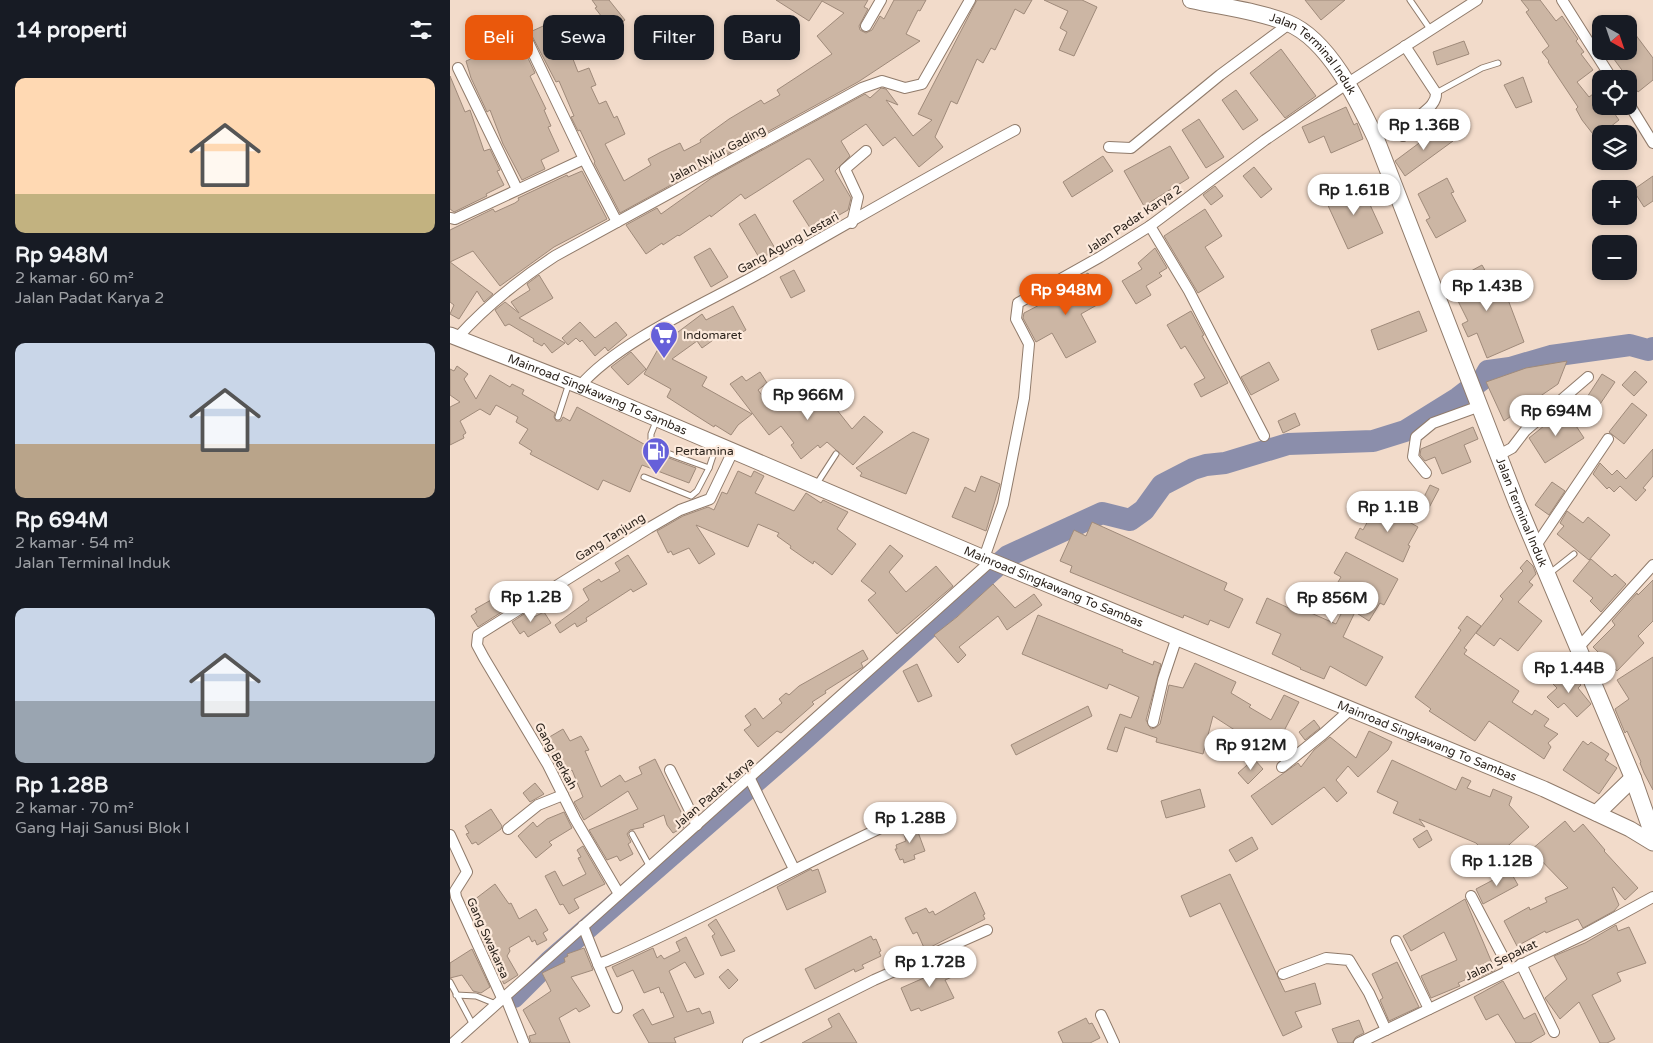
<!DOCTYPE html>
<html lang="id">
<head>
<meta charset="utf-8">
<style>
	body { margin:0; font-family:"Varela Round",sans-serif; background:#242831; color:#f1f3f6; height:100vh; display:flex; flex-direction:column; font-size:19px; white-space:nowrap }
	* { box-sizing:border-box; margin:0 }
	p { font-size:16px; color:#9ea1a6 }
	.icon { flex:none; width:28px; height:28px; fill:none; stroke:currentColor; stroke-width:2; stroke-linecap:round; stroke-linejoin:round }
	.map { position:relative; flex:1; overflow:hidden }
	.side { display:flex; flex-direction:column; background:#171b24; width:450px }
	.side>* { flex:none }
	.banner { position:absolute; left:15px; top:15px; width:475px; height:45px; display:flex; gap:10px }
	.needle { width:32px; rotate:140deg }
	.tools { position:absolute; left:1142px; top:15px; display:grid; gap:10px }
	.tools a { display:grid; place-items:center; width:45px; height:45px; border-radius:10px; background:#171b24; box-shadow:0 2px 8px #0003; font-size:25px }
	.price { position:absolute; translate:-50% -42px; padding:0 11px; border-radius:18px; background:#fff; color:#222; font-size:16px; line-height:32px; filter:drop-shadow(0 1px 2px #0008) }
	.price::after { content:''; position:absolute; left:50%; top:30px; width:15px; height:11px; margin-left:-8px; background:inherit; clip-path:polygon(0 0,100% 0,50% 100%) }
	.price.on { background:#ea580c; color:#fff }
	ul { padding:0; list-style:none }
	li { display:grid; align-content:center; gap:10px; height:265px; padding:0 15px }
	li span { display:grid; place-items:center; height:155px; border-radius:10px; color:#555 }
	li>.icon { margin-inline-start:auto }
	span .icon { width:90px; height:90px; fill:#fffc; stroke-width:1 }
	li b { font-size:21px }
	h2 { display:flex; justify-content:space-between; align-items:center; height:60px; padding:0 15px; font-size:21px }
	.chip { padding:0 18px; border-radius:10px; background:#171b24; box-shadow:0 2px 8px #0003; font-size:18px; line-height:45px }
	.chip.on { background:#ea580c; color:#fff }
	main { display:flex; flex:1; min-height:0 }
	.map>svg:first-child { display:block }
</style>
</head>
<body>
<main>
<section class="side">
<h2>14 properti<svg class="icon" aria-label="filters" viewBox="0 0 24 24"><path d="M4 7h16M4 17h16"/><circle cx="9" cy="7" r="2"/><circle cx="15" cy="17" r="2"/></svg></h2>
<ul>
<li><span style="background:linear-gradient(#ffd9b3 75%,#c2b280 0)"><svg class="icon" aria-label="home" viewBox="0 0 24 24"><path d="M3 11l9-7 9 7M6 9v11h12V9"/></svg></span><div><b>Rp 948M</b><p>2 kamar · 60 m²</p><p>Jalan Padat Karya 2</p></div></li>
<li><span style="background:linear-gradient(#c9d6e8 65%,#b9a48a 0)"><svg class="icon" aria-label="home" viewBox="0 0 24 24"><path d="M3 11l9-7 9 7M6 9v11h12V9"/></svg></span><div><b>Rp 694M</b><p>2 kamar · 54 m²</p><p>Jalan Terminal Induk</p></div></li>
<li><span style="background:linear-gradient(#c9d6e8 60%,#9aa5b1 0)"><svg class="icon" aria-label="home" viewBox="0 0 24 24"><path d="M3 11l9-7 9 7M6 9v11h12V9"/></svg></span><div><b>Rp 1.28B</b><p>2 kamar · 70 m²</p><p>Gang Haji Sanusi Blok I</p></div></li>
</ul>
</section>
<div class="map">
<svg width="1203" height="1043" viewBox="0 0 1203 1043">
	<rect width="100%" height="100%" fill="#f2dbca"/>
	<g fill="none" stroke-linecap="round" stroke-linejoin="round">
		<!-- river -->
		<path stroke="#8b8eab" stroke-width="22" d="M64,997L100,961L350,743L558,556L652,513L680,520L694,510L712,485L743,469L756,465L775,463L838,444L923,441L955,431L1008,398L1034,378L1038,371L1060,368L1101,356L1180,345L1198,350L1203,348"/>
	</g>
	<!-- building -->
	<g fill="#ccb6a4" stroke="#9f8a7a">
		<path d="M142,0H159L175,20L162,30L145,8L147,7Z"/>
		<path d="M326,0H418L414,7L418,9L409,26L410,30L416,33L422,30L430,16L434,19L444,0H476L470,11L468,10L456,34L470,41L408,82L170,213L144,163L145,162L130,130L128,131L121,117L124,116L109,81L106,82L80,32L113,17L129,51L121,54L128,72L139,68L146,85L141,87L149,104L156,101L164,118L167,116L175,134L155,144L174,181L201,165L198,159L211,152L230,143L234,151L251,142L250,140L279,119L311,100L314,104L330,95L327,90L382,54L367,36L394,13L372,1L359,21Z"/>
		<path d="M527,0H582L574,14L565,9L545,50L541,48L533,63L527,59L507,104L501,101L485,137L493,147L469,167L445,137L433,146L416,124L391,141L400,156L385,171L401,198L398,210L375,223L377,225L364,234L343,201L374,180L360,159H357L311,189L295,199L291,194L261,217L260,215L229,236L228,235L213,245L212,243L196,254L176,225L207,208L211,214L263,177L415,94L420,98L431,88L436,89L448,105L436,100L463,136L482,120L468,114Z"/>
		<path d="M594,0H632L647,7L624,56L609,50L617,32L610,28L618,11Z"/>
		<path d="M855,0H895L871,20Z"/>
		<path d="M1071,0H1090L1106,21L1112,16L1128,39L1126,41L1134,52L1131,54L1143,70L1127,82L1139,97L1151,88V106H1159L1169,120L1146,138L1132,120L1126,109L1128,107L1098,62L1099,61L1092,52L1099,46L1076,12L1079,10Z"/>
		<path d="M1179,26L1203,58V80L1188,92L1158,51H1179Z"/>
		<path d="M63,41L70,59L77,56L85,73L80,76L96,109L94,110L101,126L98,127L109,151L91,160L95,169L72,180L53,144L40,110L37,112L21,78L16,61Z"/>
		<path d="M1014,41L1019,54L987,65L983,52Z"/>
		<path d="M831,49L866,96L835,118L800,73Z"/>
		<path d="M0,76L15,112L20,110L34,151L40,149L50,170L47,171L54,185L36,194L37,196L4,212L0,209Z"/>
		<path d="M1073,77L1082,102L1066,108L1054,85Z"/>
		<path d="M786,90L808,120L793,130L772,100Z"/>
		<path d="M896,107L904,125L907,123L913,139L881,153L874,136L859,143L852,127Z"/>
		<path d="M749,119L774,157L756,168L732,130Z"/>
		<path d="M992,126L1003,141L955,176L945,161Z"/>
		<path d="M720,146L739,178L694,206L674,171Z"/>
		<path d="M653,156L663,171L622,197L613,182Z"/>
		<path d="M804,167L822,189L811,198L793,176Z"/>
		<path d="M132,171L157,219L104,247L50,286L23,251L0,262V230L43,209L45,212L65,203L69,200L68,198L117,175L118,177Z"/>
		<path d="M1203,176V201L1194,207L1183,190Z"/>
		<path d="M997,178L1004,192L1001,193L1016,221L986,238L976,220L980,218L968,194Z"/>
		<path d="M910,183L933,233L898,249L875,199Z"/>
		<path d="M765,186L773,196L761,205L753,195Z"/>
		<path d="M755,209L772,236L755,247L774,277L748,293L714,236Z"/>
		<path d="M305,214L326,250L310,259L289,224Z"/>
		<path d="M260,248L278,277L261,287L244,257Z"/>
		<path d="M705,248L717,268L709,273L712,276L696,286L701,295L686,304L672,281L692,269L688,263Z"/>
		<path d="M0,262L43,294L34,302L27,291L9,319L0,314L4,305L0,302Z"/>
		<path d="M1032,265L1041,281L1045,279L1050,291L1054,289L1074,342L1037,358L1027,333L1018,337L1012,324L1018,321L999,283Z"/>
		<path d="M344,270L355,291L341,298L330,277Z"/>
		<path d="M638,273L654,301L631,314L646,342L616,358L602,333L586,342L573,318L574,313L599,300L597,296Z"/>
		<path d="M89,275L103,298L69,318L115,343L102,353L94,343L92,346L83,341L84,339L59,324L55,326L45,310L55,302L69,313L61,302L80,290L77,284Z"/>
		<path d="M283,306L296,330L277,341L273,333L252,348L247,341L222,359L257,377L252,386L302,414L288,425L281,435L265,425L264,427L217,397L221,389L194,374L216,335L220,338L252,314L256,320Z"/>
		<path d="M741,311L754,335L752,336L778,383L751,397L744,384L755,378L735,346L731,349L717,325Z"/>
		<path d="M969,311L977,331L928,350L921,330Z"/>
		<path d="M130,322L145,338L166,322L177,335L158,351L155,347L145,356L132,340L130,342L126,338L118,345L112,338Z"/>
		<path d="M181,352L196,369L178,385L161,367Z"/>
		<path d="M1117,361L1108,384L1054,421L1036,382L1076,368Z"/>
		<path d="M819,362L829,380L801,395L791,377Z"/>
		<path d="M7,366L18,374L14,379L26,399L40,375L60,387L62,384L74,390L72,394L105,413L104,417L106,421H111L113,417L120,421L127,407L201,448L208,454L246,468L239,483L192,465L180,492L153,480L148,490L80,454L82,451L69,443L78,429L66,422L68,417L46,405L40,415L30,409L10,421L16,433L13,435L14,438L0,445V407L10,402L0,395V369L4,371Z"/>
		<path d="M1185,371L1197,382L1184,396L1172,385Z"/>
		<path d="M310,372L317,383L308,390L320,406L341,390L356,409L378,391L391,407L387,410L402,429L414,416L433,432L403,465L377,442L370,448L368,445L351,459L341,445L344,443L331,426L319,435L280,384L292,376L296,381Z"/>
		<path d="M1152,374L1165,382L1142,416L1130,408Z"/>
		<path d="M1182,403L1197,415L1174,444L1159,432Z"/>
		<path d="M1115,409L1134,438L1095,463L1079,438Z"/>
		<path d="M845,413L850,425L833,433L828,421Z"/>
		<path d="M1023,427L1028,439L1014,445L1021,462L992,474L985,457L975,461L970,455L971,449Z"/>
		<path d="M463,432L479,439L456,494L410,476L412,473L406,468Z"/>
		<path d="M1203,449V476L1193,488L1196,490L1186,501L1170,486L1164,492L1159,487L1157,489L1143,474L1150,463L1162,475L1167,470L1176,479Z"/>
		<path d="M288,471L301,477L304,471L314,476L305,493L344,511L356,493L371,503L373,500L398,512L387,529L406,544L382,575L364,561L363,564L340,548L341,546L327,536L329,533L308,524L298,547L246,525L265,554L249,564L239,548L223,555L221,551L218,553L207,531L233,516L258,507L264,510L272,492L277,494Z"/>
		<path d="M531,476L550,484L536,531L502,517L515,487L525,492Z"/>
		<path d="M1102,482L1115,491L1099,515L1085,505Z"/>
		<path d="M980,485L989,489L973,519L965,515Z"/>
		<path d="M927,504L968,527L958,545L960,546L953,562L905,538L910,528L913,530Z"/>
		<path d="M1117,511L1133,523L1138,517L1160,535L1139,560L1107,534L1114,526L1110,523Z"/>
		<path d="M642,522L777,583L774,590L793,599L779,628L760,620L758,625L734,615L733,618L620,572L622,566L610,561L624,530L636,536Z"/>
		<path d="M440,545L453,556L439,572L456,592L486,566L503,586L447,634L418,600L426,593L411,581Z"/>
		<path d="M896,552L948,579L934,605L930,603L919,621L905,612L893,637L933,657L916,686L880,666L874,679L850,669L851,668L822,654L831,634L806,623L817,598L843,610L845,606L886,624L895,606L879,597L891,577L884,573Z"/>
		<path d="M178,555L197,584L183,592L181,589L164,600L136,618L137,621L127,627L125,623L110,633L105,625L139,600L133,589L149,579L151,582L170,571L165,563Z"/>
		<path d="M1141,559L1162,577L1165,574L1176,584L1151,612L1140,601L1143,598L1123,581Z"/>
		<path d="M1077,560L1083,566L1086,574L1079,582L1083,585L1068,602L1092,621L1068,651L1050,638L1044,646L1026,633L1053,599L1050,596L1073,571L1070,568Z"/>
		<path d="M1203,580V621L1188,636L1194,643L1167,671L1143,647L1165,625L1162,621L1187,593L1188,595Z"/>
		<path d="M73,582L80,594L28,627L21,616L27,612L25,609Z"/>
		<path d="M543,584L565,608L584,594L592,605L557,630L548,616L509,647L516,655L508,663L484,635L507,617Z"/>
		<path d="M80,610L84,617L94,612L101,623L78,637L74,631L70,634L62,622Z"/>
		<path d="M588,615L673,650L672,652L703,665L704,661L711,664L696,720L701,729L705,728L710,724L719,685L733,688L745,663L786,682L781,693L801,705L799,707L821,720L834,695L849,702L823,752L815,743L812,750L796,740L797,738L763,716L753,754L706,742L707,738L675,727L667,752L657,749L670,714L681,718L689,697L659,684L657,689L572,654Z"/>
		<path d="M1017,616L1031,626L1014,648L1017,650L1014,654L1069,691L1062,702L1082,715L1085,710L1099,719L1094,726L1108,734L1098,743L1101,747L1094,759L1039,721L1025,741L979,711L981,709L965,697L1011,630L1008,628Z"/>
		<path d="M413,650L418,659L411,663L413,667L375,691L376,693L362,702L364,704L331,733L327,731L308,747L294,730L301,725L295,716L305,708L313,719L332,703L329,699L336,693L339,695L349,686Z"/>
		<path d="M1203,657V790L1194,773L1190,763L1191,762L1177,731L1175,733L1165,709L1179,699L1167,680Z"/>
		<path d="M467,664L482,696L468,702L453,671Z"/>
		<path d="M1116,669L1131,685L1128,688L1141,704L1127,717L1114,703L1108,708L1097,697L1107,688L1102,683Z"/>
		<path d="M638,706L642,716L566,755L561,745Z"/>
		<path d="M864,720L870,728L855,740L849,732Z"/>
		<path d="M113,729L120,741L131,736L133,739L139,750L135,751L151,787L170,775L175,782L192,774L189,767L205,759L232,814L233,813L237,821L231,824L234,827L223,833L217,825L214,815L193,824L194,827L180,830L177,834L181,842L178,844L183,854L170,861L167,856L157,860L139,830L188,809L178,791L134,820L124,802L133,797L122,770L114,774L109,764L107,765L96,739Z"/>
		<path d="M919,731L942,742L938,750L908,777L898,766L886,780L897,793L887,802L874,787L822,825L801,796L848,763L851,767L864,750L880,737L906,758Z"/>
		<path d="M1133,741L1138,745L1141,742L1159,754L1155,760L1167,768L1149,794L1113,770Z"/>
		<path d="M804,759L813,769L798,784L788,773Z"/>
		<path d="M942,760L1006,790L1012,777L1021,781L1017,788L1040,797L1043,789L1062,797L1059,805L1079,827L1042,860L1026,843L969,819L975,827L943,813L948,802L927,792Z"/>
		<path d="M85,783L94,794L80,802L73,793Z"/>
		<path d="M750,789L755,807L716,818L711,801Z"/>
		<path d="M41,809L52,826L51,829L28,845L26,842L22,844L16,834L19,833L15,826Z"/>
		<path d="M114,812L122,828L99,842L102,845L86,858L68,836L83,822L87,827L97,819Z"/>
		<path d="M1115,821L1124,832L1133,824L1155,850L1154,851L1188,888L1175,900L1164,887L1162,888L1169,905L1164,911L1133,928L1128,919L1096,933L1095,931L1067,946L1054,921L1079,907L1080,910L1097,902L1095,898L1118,888L1081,850Z"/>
		<path d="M465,824L475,851L464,855L465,859L454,863L453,859L450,860L445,849H447L446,845L456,841L452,828Z"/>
		<path d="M977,830L982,840L969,848L963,839Z"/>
		<path d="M802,837L808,849L786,862L779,850Z"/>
		<path d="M133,846L155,884L124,899L129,908L119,914L113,904L110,905L95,876L105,871L113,886L136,874L128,858L131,857L127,850Z"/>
		<path d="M361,869L362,871L368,869L376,892L337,910L327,887Z"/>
		<path d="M1060,871L1068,885L1033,904L1026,889Z"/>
		<path d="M780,874L835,992L865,983L871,1004L845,1012L852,1027L833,1036L770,903L740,917L731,896Z"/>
		<path d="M45,884L59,904L61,903L69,919L86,909L98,930L93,933L97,940L87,945L85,940L82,942L79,936L59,948L60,951L57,956L68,975L54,984L33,940L40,935L20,903Z"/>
		<path d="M525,892L535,914L533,915L535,919L475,950L467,932L463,934L455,918L476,908L479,913L483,911L485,915Z"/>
		<path d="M1015,899L1045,970L1028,978L1026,975L1008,983L1010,986L981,998L971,976L1007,960L994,932L961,951L953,936Z"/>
		<path d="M266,919L285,951L271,956L262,936L265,934L258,925Z"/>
		<path d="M1166,925L1168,931L1179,927L1196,963L1167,973L1171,981L1142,995L1165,1039L1157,1043H1150L1129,1002L1110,1019L1095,998L1117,979L1104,956L1135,943Z"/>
		<path d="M421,936L423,940L426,939L431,951L429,952L431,956L412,965L414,968L405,972L404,969L365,989L355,969Z"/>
		<path d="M236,937L254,974L245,978L235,962L219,971L237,1012L249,1008L252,1014L260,1011L264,1023L224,1038L226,1043H199L183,1015L193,1009L202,1025L224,1017L213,992L211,993L209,987L194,993L183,970L167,977L162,967L203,948L207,958L211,955L214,959L230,951L226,942Z"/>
		<path d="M134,948L143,970L121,977L140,1006L129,1012L126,1008L109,1018L120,1043H81L79,1036L86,1034L73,1010L101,991L92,973L115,962L114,958L118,956L117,954Z"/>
		<path d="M22,949L40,987L31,993L23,991L12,975L0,978V963Z"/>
		<path d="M492,957L502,977L495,980L504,998L471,1011L469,1008L461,1011L451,988L476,977L474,972L484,967L482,962Z"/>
		<path d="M947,962L969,1007L939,1021L930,1000L933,998L922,974Z"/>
		<path d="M278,969L288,980L279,989L269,977Z"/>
		<path d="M1053,981L1074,1019L1085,1013L1095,1034L1080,1043H1066L1048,1014L1036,1020L1024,997Z"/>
		<path d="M389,1013L407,1043H352L382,1027L378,1019Z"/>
		<path d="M636,1018L639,1024L642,1023L650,1038L640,1043H613L608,1032Z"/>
		<path d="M909,1020L914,1033L906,1037L902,1043H888L882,1029Z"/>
	</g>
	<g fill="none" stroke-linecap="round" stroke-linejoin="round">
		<!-- service casing -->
		<g stroke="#907b6b" stroke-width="7">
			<g id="service">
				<path d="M960,0L980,29"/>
				<path d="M986,93L1032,68L1048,63"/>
				<path d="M108,417L119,383"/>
				<path d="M207,419L201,434V441L209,450L259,468L266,447"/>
				<path d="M194,477L241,496L247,491L259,468"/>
				<path d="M366,485L386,454"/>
				<path d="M1100,573L1124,554"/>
				<path d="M182,834L200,867"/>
				<path d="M0,982L23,1025"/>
				<path d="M6,995L26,996L46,1004"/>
			</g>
		</g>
		<!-- minor casing -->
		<g stroke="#907b6b" stroke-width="12">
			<g id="minor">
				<path d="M1112,0L1162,79"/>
				<path d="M416,26L431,0"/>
				<path d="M78,42L134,159L167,222"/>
				<path d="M8,68L67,189"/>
				<path d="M1179,104L1203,143"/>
				<path d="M953,136C960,116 987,110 986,93L955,46"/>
				<path d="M659,147L681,148L770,75L839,24"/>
				<path d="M0,218L5,219L134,159"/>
				<path d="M402,223L408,197L395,169L416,151"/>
				<path d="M700,226L739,291L814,436"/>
				<path d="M7,338C35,307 70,279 105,256L412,88L432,81L455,88L472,84L520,0"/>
				<path d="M130,386C167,342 256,303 308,274C394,226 478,176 565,130"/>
				<path d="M1049,455L1062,448L1075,431L1138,377"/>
				<path d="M976,473L963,457L966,437L983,423L1030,406"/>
				<path d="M1085,547L1158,439"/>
				<path d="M534,558L553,504L574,398L579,344L566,319L568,303L650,257L700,226L815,140L898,83L1027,0"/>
				<path d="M1128,648L1203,565"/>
				<path d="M703,722L713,679L727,637"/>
				<path d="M832,767L873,734L901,709"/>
				<path d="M220,770L247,825"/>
				<path d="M300,779L344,869"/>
				<path d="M58,829L88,805L113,795"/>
				<path d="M0,835L17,872L5,891L6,897L52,998"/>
				<path d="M169,894L125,819L98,765L34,658L27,645L28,635L199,528L230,510L260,499L283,451"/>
				<path d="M1021,896L1060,970"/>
				<path d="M133,926L148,964L157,961C259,917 355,861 457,816"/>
				<path d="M946,941L979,1009"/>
				<path d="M148,964L167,1008"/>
				<path d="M1071,964L1104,1032"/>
				<path d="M833,974L876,958L899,960L919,993L936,1030"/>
				<path d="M55,996L74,1043"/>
				<path d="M651,1015L664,1043"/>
				<path d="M3,1043L541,561"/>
				<path d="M298,1043L424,980L537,930"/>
				<path d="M909,1043L1135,934L1203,897"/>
			</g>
		</g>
		<!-- primary casing -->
		<g stroke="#907b6b" stroke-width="17">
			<g id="primary">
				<path id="s1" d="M0,335L130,386L541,561L1094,789L1180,829L1203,843"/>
			</g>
		</g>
		<!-- trunk casing -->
		<g stroke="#907b6b" stroke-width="18">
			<g id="trunk">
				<path id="s2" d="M741,0C773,7 808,11 838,23C879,40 908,101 926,139L1067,503L1183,778L1203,835"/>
				<path d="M1147,813L1183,778"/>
			</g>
		</g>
		<!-- service -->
		<use href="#service" stroke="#fff" stroke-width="5"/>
		<!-- minor -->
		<use href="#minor" stroke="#fff" stroke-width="10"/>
		<!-- primary -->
		<use href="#primary" stroke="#fff" stroke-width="15"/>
		<!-- trunk -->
		<use href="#trunk" stroke="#fff" stroke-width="16"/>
	</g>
	<!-- icons -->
	<defs>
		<g id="supermarket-pin" transform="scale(1.4375)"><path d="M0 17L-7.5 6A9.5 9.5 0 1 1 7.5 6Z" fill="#6660d9" stroke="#fce9db"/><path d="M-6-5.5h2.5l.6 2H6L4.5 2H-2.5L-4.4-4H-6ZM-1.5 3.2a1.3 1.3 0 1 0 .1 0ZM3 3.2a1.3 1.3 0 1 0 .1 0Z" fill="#fff"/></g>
		<g id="fuel-pin" transform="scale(1.4375)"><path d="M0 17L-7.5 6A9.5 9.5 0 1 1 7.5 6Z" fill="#6660d9" stroke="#fce9db"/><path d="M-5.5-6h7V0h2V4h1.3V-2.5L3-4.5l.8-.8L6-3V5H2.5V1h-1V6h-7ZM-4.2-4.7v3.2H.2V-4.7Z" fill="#fff"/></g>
	</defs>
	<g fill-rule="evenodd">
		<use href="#supermarket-pin" x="214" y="335"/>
		<use href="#fuel-pin" x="206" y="451"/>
	</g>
	<g text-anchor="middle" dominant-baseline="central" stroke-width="4.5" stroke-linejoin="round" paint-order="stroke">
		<!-- street labels -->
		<g font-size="12" fill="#2d251e" stroke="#fce9db">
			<text stroke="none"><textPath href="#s2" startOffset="139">Jalan Terminal Induk</textPath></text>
			<text transform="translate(267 154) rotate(-28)">Jalan Nyiur Gading</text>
			<text transform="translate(684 219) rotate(-34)">Jalan Padat Karya 2</text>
			<text transform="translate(338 243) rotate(-29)">Gang Agung Lestari</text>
			<text stroke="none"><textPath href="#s1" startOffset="159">Mainroad Singkawang To Sambas</textPath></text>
			<text stroke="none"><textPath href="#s2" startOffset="649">Jalan Terminal Induk</textPath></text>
			<text transform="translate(160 537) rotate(-32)">Gang Tanjung</text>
			<text stroke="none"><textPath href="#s1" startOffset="654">Mainroad Singkawang To Sambas</textPath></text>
			<text stroke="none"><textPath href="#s1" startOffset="1058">Mainroad Singkawang To Sambas</textPath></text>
			<text transform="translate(106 756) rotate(61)">Gang Berkah</text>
			<text transform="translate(264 793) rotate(-41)">Jalan Padat Karya</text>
			<text transform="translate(38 938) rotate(66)">Gang Swakarsa</text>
			<text transform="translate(1051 960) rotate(-26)">Jalan Sepakat</text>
		</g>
		<!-- poi labels -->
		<g font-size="12" fill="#2d251e" stroke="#fce9db" text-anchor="start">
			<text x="233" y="335">Indomaret</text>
			<text x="225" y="451">Pertamina</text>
		</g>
	</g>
</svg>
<div class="tools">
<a><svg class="needle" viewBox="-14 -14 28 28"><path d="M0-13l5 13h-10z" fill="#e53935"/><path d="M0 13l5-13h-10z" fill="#9ea1a6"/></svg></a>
<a><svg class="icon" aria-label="locate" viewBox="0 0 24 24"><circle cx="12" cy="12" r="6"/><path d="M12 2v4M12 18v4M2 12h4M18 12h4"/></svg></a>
<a><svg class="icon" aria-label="layers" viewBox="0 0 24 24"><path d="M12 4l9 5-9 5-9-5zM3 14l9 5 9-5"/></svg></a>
<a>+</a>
<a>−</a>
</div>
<b class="price" style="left:974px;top:151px">Rp 1.36B</b>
<b class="price" style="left:904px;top:216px">Rp 1.61B</b>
<b class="price" style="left:1037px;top:312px">Rp 1.43B</b>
<b class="price on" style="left:616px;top:316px">Rp 948M</b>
<b class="price" style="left:358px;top:421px">Rp 966M</b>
<b class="price" style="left:1106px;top:437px">Rp 694M</b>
<b class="price" style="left:938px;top:533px">Rp 1.1B</b>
<b class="price" style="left:81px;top:623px">Rp 1.2B</b>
<b class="price" style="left:882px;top:624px">Rp 856M</b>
<b class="price" style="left:1119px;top:694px">Rp 1.44B</b>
<b class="price" style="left:801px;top:771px">Rp 912M</b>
<b class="price" style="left:460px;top:844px">Rp 1.28B</b>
<b class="price" style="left:1047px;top:887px">Rp 1.12B</b>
<b class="price" style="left:480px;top:988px">Rp 1.72B</b>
<div class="banner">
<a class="chip on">Beli</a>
<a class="chip">Sewa</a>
<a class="chip">Filter</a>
<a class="chip">Baru</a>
</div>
</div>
</main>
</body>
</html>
